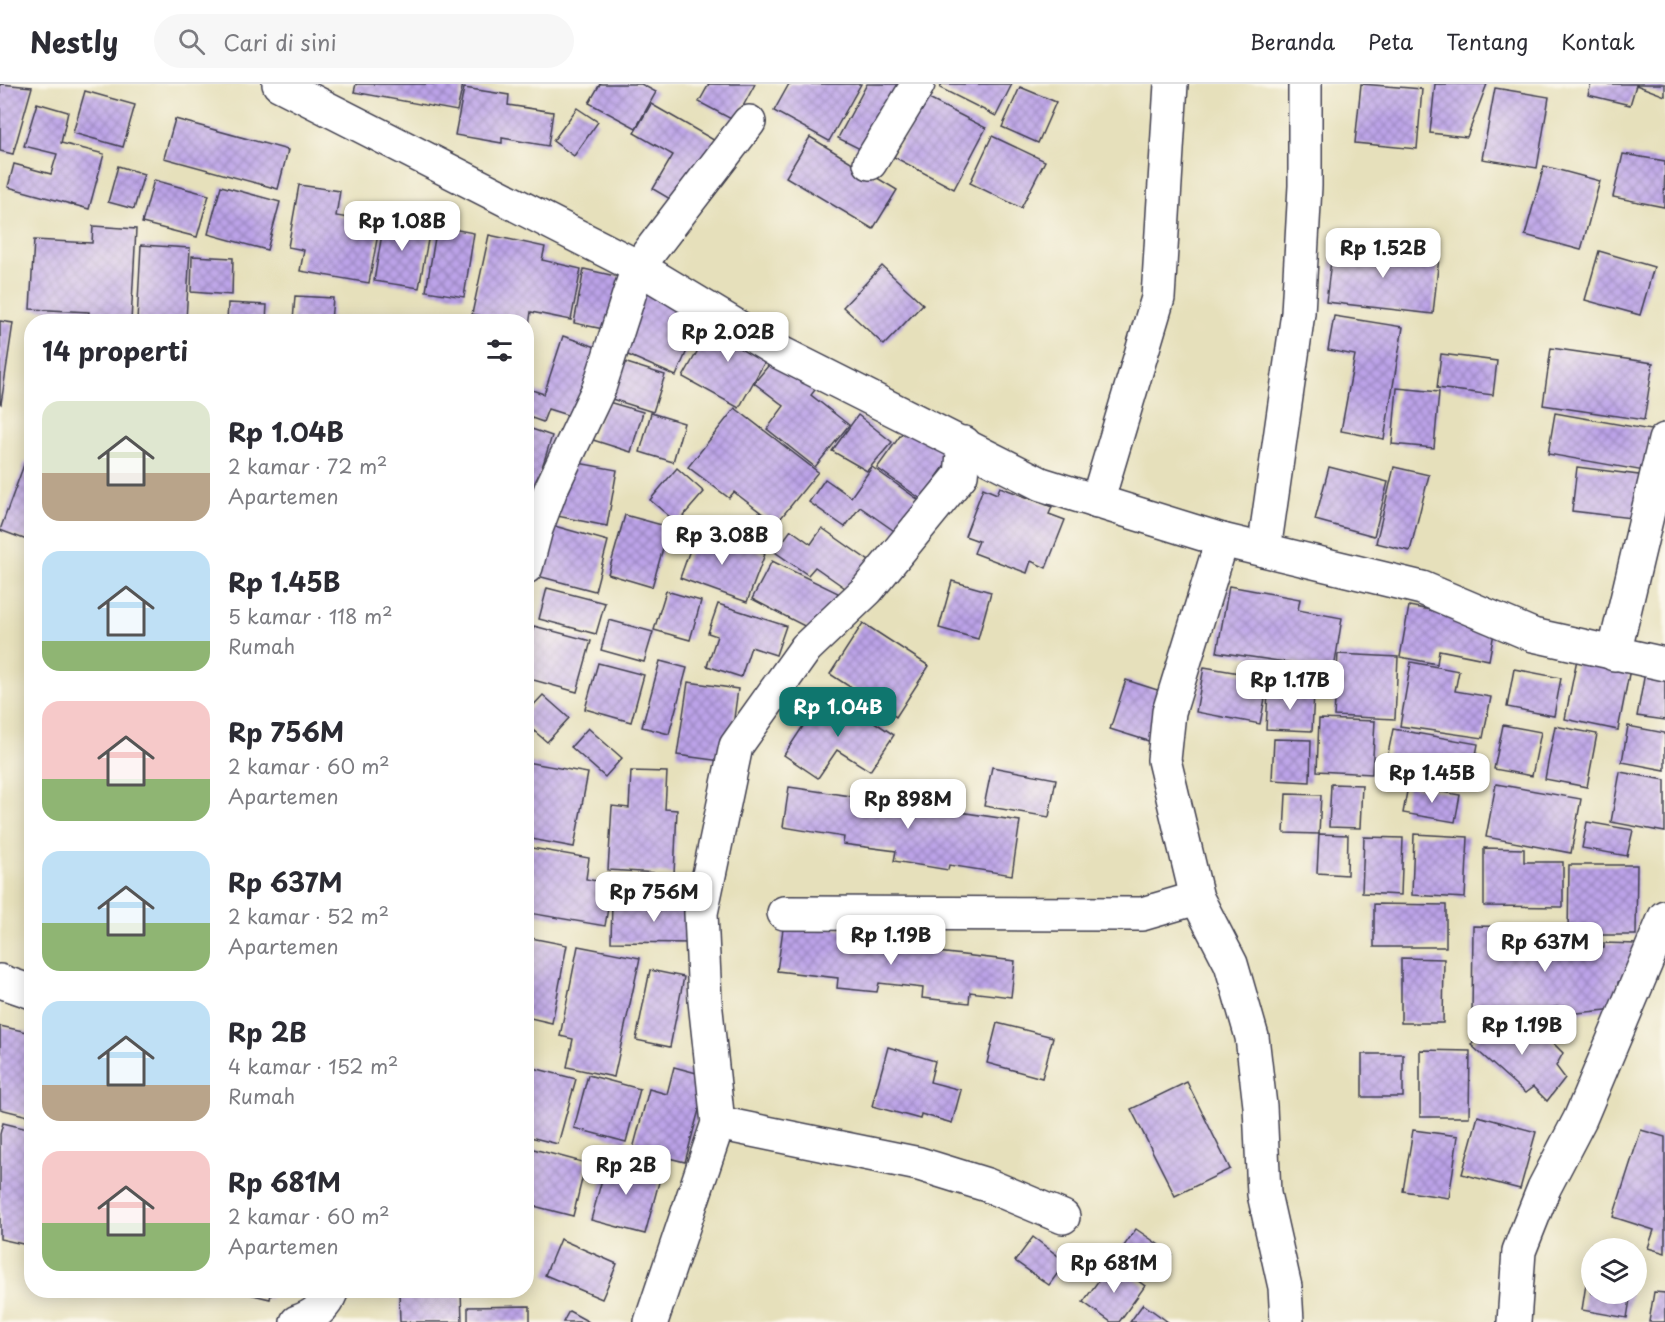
<!DOCTYPE html>
<html lang="id">
<head>
<meta charset="utf-8">
<style>
	body { margin:0; font-family:"Playpen Sans",sans-serif; background:#f7f7f7; color:#2b2b33; height:100vh; display:flex; flex-direction:column; font-size:22px; white-space:nowrap }
	* { box-sizing:border-box; margin:0 }
	p { font-size:20px; color:#7c7c81 }
	.icon { flex:none; width:33px; height:33px; fill:none; stroke:currentColor; stroke-width:2; stroke-linecap:round; stroke-linejoin:round }
	.map { position:relative; flex:1; overflow:hidden }
	.details { position:absolute; left:24px; top:230px; width:510px; height:984px; display:flex; flex-direction:column; background:#fff; border-radius:24px; box-shadow:0 3px 15px #0003 }
	.details>* { flex:none }
	.controls { position:absolute; left:1581px; top:1154px; display:grid; gap:12px }
	.controls a { display:grid; place-items:center; width:66px; height:66px; border-radius:50%; background:#fff; box-shadow:0 3px 15px #0003; font-size:30px }
	.price { position:absolute; translate:-50% -51px; padding:0 14px; border-radius:12px; background:#fff; color:#222; font-size:20px; line-height:39px; filter:drop-shadow(0 2px 3px #0008) }
	.price::after { content:''; position:absolute; left:50%; top:36px; width:18px; height:14px; margin-left:-9px; background:inherit; clip-path:polygon(0 0,100% 0,50% 100%) }
	.price.active { background:#0f766e; color:#fff }
	ul { padding:0; list-style:none }
	li { display:flex; align-items:center; gap:18px; height:150px; padding:0 18px }
	li span { display:grid; place-items:center; flex:none; width:168px; height:120px; border-radius:18px; color:#555 }
	li>.icon { margin-inline-start:auto }
	span .icon { width:72px; height:72px; fill:#fffc; stroke-width:1 }
	li b { font-size:26px }
	h2 { display:flex; justify-content:space-between; align-items:center; height:72px; padding:0 18px; font-size:26px }
	header { display:flex; align-items:center; gap:36px; box-sizing:border-box; height:84px; padding:0 30px; background:#fff; border-bottom:2px solid #e1e1e2 }
	header strong { font-size:28px }
	nav { display:flex; gap:33px; margin-inline-start:auto; font-size:21px }
	.search { width:420px; height:54px; background:#f7f7f7; display:flex; align-items:center; gap:15px; box-sizing:border-box; padding:0 21px; border-radius:33px; color:#7c7c81; font-size:22px }
	.map>svg:first-child { display:block }
</style>
</head>
<body>
<header>
<strong>Nestly</strong>
<div class="search"><svg class="icon" aria-label="search" viewBox="0 0 24 24"><circle cx="10" cy="10" r="6"/><path d="M15 15l6 6"/></svg>Cari di sini</div>
<nav><a>Beranda</a><a>Peta</a><a>Tentang</a><a>Kontak</a></nav>
</header>
<div class="map">
<svg width="1665" height="1238" viewBox="0 0 1665 1238">
	<defs>
		<pattern id="building-cross-hatch" width="8" height="8" patternUnits="userSpaceOnUse" patternTransform="scale(1.5)"><rect width="8" height="8" fill="#bca3e8"/><path d="M0 0l8 8M0 8l8-8" fill="none" stroke="#9884bd"/></pattern>
	</defs>
	<rect width="100%" height="100%" fill="#fbf7ec"/>
	<filter id="ink" filterUnits="userSpaceOnUse"><feTurbulence type="fractalNoise" baseFrequency=".0167" numOctaves="2"/><feDisplacementMap in="SourceGraphic" scale="12" xChannelSelector="R" yChannelSelector="G"/><feConvolveMatrix kernelMatrix="1 2 1 2 8 2 1 2 1" color-interpolation-filters="sRGB"/></filter>
	<filter id="wash" filterUnits="userSpaceOnUse"><feTurbulence type="fractalNoise" baseFrequency=".008" numOctaves="4" result="noise"/><feDisplacementMap in="SourceGraphic" scale="24" xChannelSelector="R" yChannelSelector="G"/><feGaussianBlur stdDeviation="1.35" result="paint"/><feColorMatrix in="noise" values="0 0 0 0 0 0 0 0 0 0 0 0 0 0 0 0 0 1.4 0 .05"/><feComposite in="paint" operator="in"/></filter>
	<g filter="url(#wash)">
		<rect width="100%" height="100%" fill="#e6e0bb"/>
		<g id="blocks">
			<!-- building -->
			<g fill="url(#building-cross-hatch)">
				<path d="M0,0L32,3L13,70L0,67Z"/>
				<path d="M356,0H463L457,27L354,8Z"/>
				<path d="M600,0H641L656,8L636,44L589,19Z"/>
				<path d="M709,0H755L735,37L699,18Z"/>
				<path d="M789,0H861L829,57L774,27Z"/>
				<path d="M867,0H907L870,70L838,54Z"/>
				<path d="M942,0H1012L996,32L940,4Z"/>
				<path d="M1361,0L1422,5L1417,65L1355,59Z"/>
				<path d="M1435,0H1487L1467,53L1430,49Z"/>
				<path d="M1591,0H1665V12L1636,1L1630,21L1588,11Z"/>
				<path d="M1020,3L1056,18L1038,59L1002,43Z"/>
				<path d="M464,4L509,11L508,21L553,28L548,62L502,54V59L455,51Z"/>
				<path d="M1495,4L1549,13L1537,84L1482,75Z"/>
				<path d="M85,7L135,21L123,63L73,49Z"/>
				<path d="M925,13L986,44L954,105L894,73Z"/>
				<path d="M37,19L68,28L61,59L104,70L89,125L8,103L14,80L51,90L57,70L24,62Z"/>
				<path d="M651,20L719,59L682,122L653,105L673,71L634,49Z"/>
				<path d="M577,24L598,38L574,72L553,57Z"/>
				<path d="M175,35L288,66L278,105L164,74Z"/>
				<path d="M992,52L1045,77L1021,124L970,99Z"/>
				<path d="M810,53L897,106L873,145L786,93Z"/>
				<path d="M1623,70L1665,77L1664,123L1613,113Z"/>
				<path d="M118,82L144,90L134,125L108,118Z"/>
				<path d="M1544,82L1600,97L1581,166L1525,151Z"/>
				<path d="M154,96L209,111L197,153L142,139Z"/>
				<path d="M299,101L340,107L336,132L380,139L369,199L300,187L304,166L288,163Z"/>
				<path d="M221,102L280,118L267,166L208,150Z"/>
				<path d="M385,132L431,140L419,204L374,197Z"/>
				<path d="M93,142L136,145L131,237H88L89,228L30,225L34,156L92,159Z"/>
				<path d="M437,142L474,149L464,213L426,207Z"/>
				<path d="M489,151L545,163L542,176L581,185L571,236L531,228L529,242L526,237H506L472,230Z"/>
				<path d="M1333,160L1439,173L1433,230L1326,218Z"/>
				<path d="M141,161L190,164L186,237H137Z"/>
				<path d="M1599,167L1654,183L1640,231L1585,216Z"/>
				<path d="M192,172L233,174L232,211L191,208Z"/>
				<path d="M882,182L923,220L884,261L843,223Z"/>
				<path d="M584,185L624,194L613,247L574,239Z"/>
				<path d="M643,197L705,225L676,292L612,264Z"/>
				<path d="M295,212L333,214L331,237H293Z"/>
				<path d="M228,219L267,221L266,237H227Z"/>
				<path d="M1334,232L1403,243L1384,355L1341,347L1355,271L1328,266Z"/>
				<path d="M716,234L772,265L739,324L683,293Z"/>
				<path d="M0,237L13,239L1,320L0,319Z"/>
				<path d="M563,252L605,266L583,336L548,325L543,338L526,332V304L544,310Z"/>
				<path d="M1551,264L1653,279L1644,336L1543,321Z"/>
				<path d="M778,270L818,302L811,311L849,341L815,383L767,345L784,322L754,299Z"/>
				<path d="M1441,270L1497,277L1493,311L1437,304Z"/>
				<path d="M611,274L665,291L653,328L599,311Z"/>
				<path d="M1397,304L1439,308L1434,364L1392,360Z"/>
				<path d="M605,317L643,328L631,368L593,356Z"/>
				<path d="M735,324L818,388L776,440L734,408L729,414L688,383Z"/>
				<path d="M651,329L684,339L673,378L640,368Z"/>
				<path d="M1555,329L1651,346L1644,387L1548,370Z"/>
				<path d="M858,331L892,358L867,387L832,367Z"/>
				<path d="M910,338L954,369L921,415L877,384Z"/>
				<path d="M526,343L552,352L532,415L526,414Z"/>
				<path d="M567,377L617,386L607,442L557,432Z"/>
				<path d="M25,378L32,381V458L0,446Z"/>
				<path d="M872,383L923,419L900,451L860,423L845,443L809,418L825,395L851,413Z"/>
				<path d="M1329,383L1388,398L1374,452L1315,436Z"/>
				<path d="M1394,383L1429,391L1410,467L1376,459Z"/>
				<path d="M1577,383L1646,392L1640,435L1572,427Z"/>
				<path d="M677,384L704,408L677,439L650,416Z"/>
				<path d="M1000,403L1052,423L1049,430L1065,436L1046,484L1031,477L1027,489L974,469L979,457L965,452L983,404L997,410Z"/>
				<path d="M625,431L669,443L652,503L608,490Z"/>
				<path d="M544,439L608,457L595,507L530,490Z"/>
				<path d="M822,444L869,477L848,506L815,483L808,491L775,468L791,446L811,460Z"/>
				<path d="M697,446L765,470L747,518L680,494Z"/>
				<path d="M772,477L838,509L818,549L752,515Z"/>
				<path d="M952,497L991,508L978,555L939,544Z"/>
				<path d="M1229,502L1300,515L1298,526L1342,534L1334,585L1217,568Z"/>
				<path d="M547,504L605,519L596,550L539,535Z"/>
				<path d="M666,507L701,517L690,556L654,546Z"/>
				<path d="M718,520L786,542L776,571L751,563L741,593L707,582L717,552L708,549Z"/>
				<path d="M1409,522L1496,538L1489,576L1439,566L1437,580L1400,573Z"/>
				<path d="M609,536L653,548L644,578L601,566Z"/>
				<path d="M863,539L929,582L896,633L830,590Z"/>
				<path d="M534,542L591,557L577,608L526,594V569Z"/>
				<path d="M1338,570L1398,573L1395,635L1334,632Z"/>
				<path d="M1577,575L1630,585L1618,646L1565,635Z"/>
				<path d="M660,577L687,584L669,650L642,643Z"/>
				<path d="M1411,578L1459,587L1455,607L1491,613L1483,654L1400,642Z"/>
				<path d="M598,579L644,591L631,638L585,625Z"/>
				<path d="M1204,583L1269,594L1260,640L1196,628Z"/>
				<path d="M1646,583L1665,586V636L1637,632Z"/>
				<path d="M1514,585L1561,594L1554,632L1507,623Z"/>
				<path d="M1126,596L1170,610L1155,659L1110,645Z"/>
				<path d="M688,598L738,605L728,678L677,671Z"/>
				<path d="M1268,607L1314,609L1312,647L1266,645Z"/>
				<path d="M832,610L894,651L870,687L837,666L818,694L784,671L811,630L817,633Z"/>
				<path d="M543,611L569,634L547,658L526,640V629Z"/>
				<path d="M1319,635L1375,637L1372,690L1317,687Z"/>
				<path d="M1503,641L1541,648L1532,692L1494,685Z"/>
				<path d="M1555,642L1597,650L1587,703L1545,695Z"/>
				<path d="M1628,642L1665,649V686L1622,678Z"/>
				<path d="M588,644L622,674L605,693L571,663Z"/>
				<path d="M1393,645L1478,660L1470,704L1384,689Z"/>
				<path d="M1274,655L1311,656L1310,698L1272,696Z"/>
				<path d="M526,678L588,689L574,763L526,754Z"/>
				<path d="M992,683L1056,695L1049,733L984,722Z"/>
				<path d="M631,687L667,688L665,725L677,726L674,790L608,786L612,722L629,724Z"/>
				<path d="M1620,688L1665,696V748L1611,738Z"/>
				<path d="M1331,700L1362,701L1360,744L1329,743Z"/>
				<path d="M1496,700L1581,715L1571,769L1486,753Z"/>
				<path d="M1408,702L1460,711L1455,738L1403,729Z"/>
				<path d="M789,703L1020,737L1012,791L949,781L948,786L894,777L896,767L843,760L844,753L783,743Z"/>
				<path d="M1286,710L1321,711L1319,750L1284,749Z"/>
				<path d="M1587,738L1633,746L1627,772L1582,764Z"/>
				<path d="M1319,750L1348,751L1347,791L1317,789Z"/>
				<path d="M1414,750L1468,753L1465,814L1412,811Z"/>
				<path d="M1364,753L1403,754L1401,811L1362,809Z"/>
				<path d="M526,763L589,774L586,795L612,800L605,842L529,829L533,803L526,802Z"/>
				<path d="M1484,764L1524,765V778H1563V823L1484,822Z"/>
				<path d="M1569,781H1637L1636,851H1568Z"/>
				<path d="M612,819L697,820L696,859L611,858Z"/>
				<path d="M1374,820L1446,821V863H1374Z"/>
				<path d="M784,838L844,845L842,857L1015,877L1011,913L970,908L969,919L922,914L923,904L879,899L877,908L837,904L838,894L777,887Z"/>
				<path d="M1473,842L1524,843V860L1566,858V865L1604,864V859L1637,860L1632,896L1618,898L1616,925L1568,930V922L1472,931Z"/>
				<path d="M526,853L567,861L552,939L526,933Z"/>
				<path d="M578,862L640,874L614,993L567,983L573,955L560,952Z"/>
				<path d="M1401,874L1444,875L1443,939H1401Z"/>
				<path d="M650,886L684,893L670,963L636,956Z"/>
				<path d="M1497,932L1518,949L1530,936L1563,969L1556,982L1565,994L1547,1017L1533,1003L1525,1009L1471,961Z"/>
				<path d="M997,939L1053,953L1042,994L987,979Z"/>
				<path d="M0,942L32,949V1033L0,1025Z"/>
				<path d="M888,963L935,977L930,998L961,1006L952,1039L921,1030L920,1035L872,1022Z"/>
				<path d="M1420,966L1470,967L1469,1033H1420Z"/>
				<rect x="1362" y="970" width="41" height="43"/>
				<path d="M526,982L576,995L558,1060L526,1052Z"/>
				<path d="M674,983L708,992L685,1078L633,1065L649,1005L667,1010Z"/>
				<path d="M588,991L640,1005L626,1058L574,1044Z"/>
				<path d="M1187,998L1230,1085L1175,1112L1131,1025Z"/>
				<path d="M1478,1032L1536,1048L1520,1105L1462,1090Z"/>
				<path d="M3,1039L32,1046V1162L0,1155V1050Z"/>
				<path d="M1413,1046L1458,1052L1449,1114L1403,1107Z"/>
				<path d="M1641,1046L1665,1053V1169L1648,1164L1654,1146L1613,1133Z"/>
				<path d="M526,1063L586,1079L573,1132L526,1120Z"/>
				<path d="M608,1073L662,1087L645,1150L591,1136Z"/>
				<path d="M526,1124L534,1126L527,1152H526Z"/>
				<path d="M1136,1145L1172,1170L1156,1191L1121,1166Z"/>
				<path d="M1033,1153L1066,1178L1049,1201L1015,1177Z"/>
				<path d="M560,1155L617,1180L602,1215L545,1191Z"/>
				<path d="M1592,1160L1608,1163V1164H1592Z"/>
				<path d="M1590,1174L1592,1209H1631L1627,1234L1582,1226Z"/>
				<path d="M1112,1178L1145,1202L1119,1238H1111L1083,1218Z"/>
				<path d="M232,1206H272L270,1215Z"/>
				<path d="M461,1206L462,1238H400L399,1207Z"/>
				<path d="M1654,1208L1665,1209V1238H1649Z"/>
				<path d="M1143,1220L1168,1238H1130Z"/>
				<path d="M530,1222V1238H468V1223Z"/>
				<path d="M569,1227L589,1238H563Z"/>
			</g>
		</g>
	</g>
	<g filter="url(#ink)">
		<use href="#blocks" fill-opacity="0" stroke="#3f3e4e" stroke-width="1.5"/>
		<g fill="none" stroke-linecap="round" stroke-linejoin="round">
			<!-- minor casing -->
			<g stroke="#3f3e4e" stroke-width="36">
				<g id="minor">
					<path d="M279,0L638,183L781,269L1041,400L1222,456L1422,504L1533,551L1665,580"/>
					<path d="M870,79L918,0"/>
					<path d="M1097,418L1158,214L1171,0"/>
					<path d="M1222,456L1169,628L1164,676L1197,814L1231,880L1252,953L1260,1022L1264,1110L1285,1203L1287,1238"/>
					<path d="M1264,466L1298,229L1305,102V0"/>
					<path d="M526,483L536,445L551,405L599,304L638,183L749,38"/>
					<path d="M1614,570L1665,356"/>
					<path d="M784,829L1142,830L1197,814"/>
					<path d="M0,897L32,908"/>
					<path d="M718,1039L919,1080L987,1101L1063,1133"/>
					<path d="M297,1238C314,1232 325,1224 332,1206"/>
					<path d="M651,1238L718,1039L705,917L701,829L736,662L806,564L867,506L961,391L964,359"/>
					<path d="M1514,1238L1519,1167L1544,1104L1580,1035L1665,833"/>
				</g>
			</g>
			<!-- minor -->
			<use href="#minor" stroke="#fff" stroke-width="33"/>
		</g>
	</g>
</svg>
<div class="controls">
<a><svg class="icon" aria-label="layers" viewBox="0 0 24 24"><path d="M12 4l9 5-9 5-9-5zM3 14l9 5 9-5"/></svg></a>
</div>
<b class="price" style="left:402px;top:168px">Rp 1.08B</b>
<b class="price" style="left:1383px;top:195px">Rp 1.52B</b>
<b class="price" style="left:728px;top:279px">Rp 2.02B</b>
<b class="price" style="left:722px;top:482px">Rp 3.08B</b>
<b class="price" style="left:1290px;top:627px">Rp 1.17B</b>
<b class="price active" style="left:838px;top:654px">Rp 1.04B</b>
<b class="price" style="left:1432px;top:720px">Rp 1.45B</b>
<b class="price" style="left:908px;top:746px">Rp 898M</b>
<b class="price" style="left:654px;top:839px">Rp 756M</b>
<b class="price" style="left:891px;top:882px">Rp 1.19B</b>
<b class="price" style="left:1545px;top:889px">Rp 637M</b>
<b class="price" style="left:1522px;top:972px">Rp 1.19B</b>
<b class="price" style="left:626px;top:1112px">Rp 2B</b>
<b class="price" style="left:1114px;top:1210px">Rp 681M</b>
<section class="details">
<h2>14 properti<svg class="icon" aria-label="filters" viewBox="0 0 24 24"><path d="M4 7h16M4 17h16"/><circle cx="9" cy="7" r="2"/><circle cx="15" cy="17" r="2"/></svg></h2>
<ul>
<li><span style="background:linear-gradient(#dfe7d0 60%,#b9a48a 0)"><svg class="icon" aria-label="home" viewBox="0 0 24 24"><path d="M3 11l9-7 9 7M6 9v11h12V9"/></svg></span><div><b>Rp 1.04B</b><p>2 kamar · 72 m²</p><p>Apartemen</p></div></li>
<li><span style="background:linear-gradient(#bfe0f5 75%,#8fb573 0)"><svg class="icon" aria-label="home" viewBox="0 0 24 24"><path d="M3 11l9-7 9 7M6 9v11h12V9"/></svg></span><div><b>Rp 1.45B</b><p>5 kamar · 118 m²</p><p>Rumah</p></div></li>
<li><span style="background:linear-gradient(#f6c9c9 65%,#8fb573 0)"><svg class="icon" aria-label="home" viewBox="0 0 24 24"><path d="M3 11l9-7 9 7M6 9v11h12V9"/></svg></span><div><b>Rp 756M</b><p>2 kamar · 60 m²</p><p>Apartemen</p></div></li>
<li><span style="background:linear-gradient(#bfe0f5 60%,#8fb573 0)"><svg class="icon" aria-label="home" viewBox="0 0 24 24"><path d="M3 11l9-7 9 7M6 9v11h12V9"/></svg></span><div><b>Rp 637M</b><p>2 kamar · 52 m²</p><p>Apartemen</p></div></li>
<li><span style="background:linear-gradient(#bfe0f5 70%,#b9a48a 0)"><svg class="icon" aria-label="home" viewBox="0 0 24 24"><path d="M3 11l9-7 9 7M6 9v11h12V9"/></svg></span><div><b>Rp 2B</b><p>4 kamar · 152 m²</p><p>Rumah</p></div></li>
<li><span style="background:linear-gradient(#f6c9c9 60%,#8fb573 0)"><svg class="icon" aria-label="home" viewBox="0 0 24 24"><path d="M3 11l9-7 9 7M6 9v11h12V9"/></svg></span><div><b>Rp 681M</b><p>2 kamar · 60 m²</p><p>Apartemen</p></div></li>
</ul>
</section>
</div>
</body>
</html>
